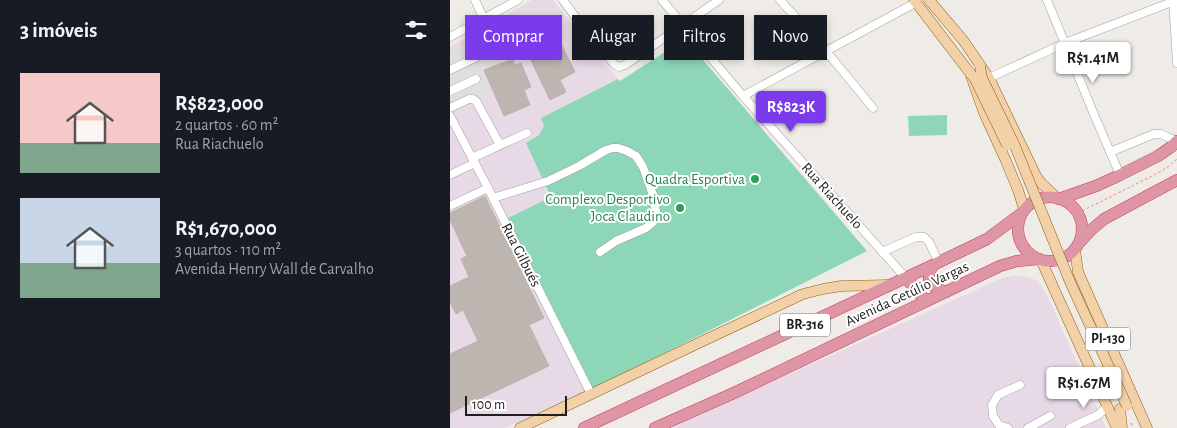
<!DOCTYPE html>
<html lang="pt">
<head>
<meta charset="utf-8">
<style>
	body { margin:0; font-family:"Alegreya Sans",sans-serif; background:#242831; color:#f1f3f6; height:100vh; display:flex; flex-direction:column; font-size:19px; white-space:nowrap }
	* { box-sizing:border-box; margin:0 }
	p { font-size:16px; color:#9ea1a6 }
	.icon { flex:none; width:28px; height:28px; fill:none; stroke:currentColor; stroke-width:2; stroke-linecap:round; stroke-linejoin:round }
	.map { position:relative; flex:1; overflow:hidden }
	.drawer { display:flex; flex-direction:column; background:#171b24; width:450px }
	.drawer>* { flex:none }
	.guide { position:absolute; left:15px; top:15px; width:475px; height:45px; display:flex; gap:10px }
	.scale { position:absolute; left:15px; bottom:12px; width:102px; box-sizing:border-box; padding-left:5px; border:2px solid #1f1f1f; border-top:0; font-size:14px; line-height:18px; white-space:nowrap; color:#1f1f1f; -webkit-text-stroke:4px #fff; paint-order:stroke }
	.price { position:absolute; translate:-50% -42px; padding:0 11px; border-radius:5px; background:#fff; color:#222; font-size:16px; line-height:32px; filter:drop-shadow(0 1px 2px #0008) }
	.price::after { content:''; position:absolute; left:50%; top:30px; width:15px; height:11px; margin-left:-8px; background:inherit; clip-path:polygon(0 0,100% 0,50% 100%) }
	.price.selected { background:#7c3aed; color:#fff }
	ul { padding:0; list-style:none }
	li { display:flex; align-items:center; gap:15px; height:125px; padding:0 20px }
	li span { display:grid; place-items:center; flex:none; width:140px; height:100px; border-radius:0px; color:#555 }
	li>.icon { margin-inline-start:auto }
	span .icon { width:60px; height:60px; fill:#fffc; stroke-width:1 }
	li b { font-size:21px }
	h2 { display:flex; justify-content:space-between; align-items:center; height:60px; padding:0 20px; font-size:21px }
	.chip { padding:0 18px; border-radius:0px; background:#171b24; box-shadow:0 2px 8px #0003; font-size:18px; line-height:45px }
	.chip.selected { background:#7c3aed; color:#fff }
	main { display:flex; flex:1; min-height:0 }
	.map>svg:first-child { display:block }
</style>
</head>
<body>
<main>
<section class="drawer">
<h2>3 imóveis<svg class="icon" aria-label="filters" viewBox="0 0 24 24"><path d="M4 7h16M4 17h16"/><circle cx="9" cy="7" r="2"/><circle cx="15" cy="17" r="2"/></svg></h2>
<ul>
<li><span style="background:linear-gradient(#f6c9c9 70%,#7fa58c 0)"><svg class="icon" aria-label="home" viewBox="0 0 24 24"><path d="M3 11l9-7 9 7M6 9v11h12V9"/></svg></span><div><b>R$823,000</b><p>2 quartos · 60 m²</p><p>Rua Riachuelo</p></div></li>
<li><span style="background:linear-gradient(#c9d6e8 65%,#7fa58c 0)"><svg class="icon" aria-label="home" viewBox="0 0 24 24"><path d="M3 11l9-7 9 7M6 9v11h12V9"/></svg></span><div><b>R$1,670,000</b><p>3 quartos · 110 m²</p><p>Avenida Henry Wall de Carvalho</p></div></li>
</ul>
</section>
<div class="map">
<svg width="727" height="428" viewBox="0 0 727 428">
	<rect width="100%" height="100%" fill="#efece7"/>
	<!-- industrial -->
	<g fill="#e7d9e5">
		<path d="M82,0H103L168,79L91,118L94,126L89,136L76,143L102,197L56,219L143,389L55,428H0V47Z"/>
		<path d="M566,275L579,277L588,281L598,297L656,428H221L552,278Z"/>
	</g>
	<!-- pitch -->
	<g fill="#8dd6b8">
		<path d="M235,39L417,251L143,389L56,219L101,197L76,143L89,135L94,126L91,118L168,79L170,81Z"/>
		<path d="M497,115V135L459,136L458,116Z"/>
	</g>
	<!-- parking -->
	<path fill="#dfdfdf" d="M52,28L65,54L31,71L40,91L6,108L0,96V53Z"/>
	<!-- building -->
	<g fill="#bcb5b0" stroke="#bfb3aa">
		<path d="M107,36L125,72L110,80L116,92L100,100L76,50Z"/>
		<path d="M63,59L65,65L71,63L81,87L74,90L80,105L54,116L34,70Z"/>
		<path d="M35,196L94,318L79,325L99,366L0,413V354L28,341L13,310L6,314L0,302V286L19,277L11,259L17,256L0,220V213Z"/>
	</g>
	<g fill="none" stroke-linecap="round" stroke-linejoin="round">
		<!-- minor casing -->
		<g stroke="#a0a0a0" stroke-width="9">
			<g id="minor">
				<path d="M25,0L34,19"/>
				<path d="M113,0L129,22L164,64L169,67L175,65L269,0"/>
				<path d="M212,0L293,96L456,278"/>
				<path d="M330,0L376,51L423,108"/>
				<path d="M597,0L643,112L670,175"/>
				<path d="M723,0L727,63"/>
				<path d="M0,37L68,0"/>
				<path d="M0,70L54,44"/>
				<path d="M539,78L615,43L727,0"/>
				<path d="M0,91L26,79"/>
				<path d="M293,96L467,2"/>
				<path d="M0,108L19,99H23L26,101L50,145"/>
				<path d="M0,116L38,188L141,394"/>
				<path d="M660,152L704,134H711L727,141"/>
				<path d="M22,158L77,133"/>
				<path d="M0,175L25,163"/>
				<path d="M43,198L98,181L129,166L156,150L163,148H168L177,151L186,156L193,167L203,195L206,212L203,222L196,228L166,241L150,252"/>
				<path d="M0,206L38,188"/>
				<path d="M432,252L466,237H474L479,242L489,263"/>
				<path d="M558,428L549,425L543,416L542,405L548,395L570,385"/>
				<path d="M578,428L600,416"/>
				<path d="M620,428L648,415L658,406"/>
			</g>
		</g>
		<!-- major casing -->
		<g stroke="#8c5f0f" stroke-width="11">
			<g id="major">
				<path d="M464,0L520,73L534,113L556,161L568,190L574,209"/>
				<path d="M479,0L513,40L539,78L586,176L592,184L606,197"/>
				<path d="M625,249L628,272L697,428"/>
				<path d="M591,260L667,428"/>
				<path d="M670,409L672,428"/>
				<path d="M70,428L255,340L353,294L373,289L391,286L439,285"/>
			</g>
		</g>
		<!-- highway casing -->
		<g stroke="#ca376d" stroke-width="12">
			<g id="highway">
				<circle cx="600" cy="229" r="32"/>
				<path d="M609,199L646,186L670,175L708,156L721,147L727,141"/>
				<path d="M630,242L641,230L654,219L727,180"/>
				<path d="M483,265C474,281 480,287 496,292"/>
				<path d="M456,278L476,301"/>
				<path d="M134,428L483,265L537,239L572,213"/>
				<path d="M205,428L286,392L550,266L567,261L588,259"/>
			</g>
		</g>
		<!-- path -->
		<g stroke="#ec847b" stroke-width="1" stroke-dasharray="2.5 2.5" stroke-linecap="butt">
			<path d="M628,213L706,174L718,167L727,159"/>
			<path d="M681,423L683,428"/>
		</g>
		<!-- minor -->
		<use href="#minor" stroke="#fff" stroke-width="8"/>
		<!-- major -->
		<use href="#major" stroke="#f3d1a8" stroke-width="10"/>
		<!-- highway -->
		<use href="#highway" stroke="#de96a5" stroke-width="11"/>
		<!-- major-bridge casing -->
		<g stroke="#8c5f0f" stroke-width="11" stroke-linecap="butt">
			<g id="major-bridge">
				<path d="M530,66L532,78L565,146L620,282L677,406"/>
				<path d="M520,73L525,79L557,145"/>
			</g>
		</g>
		<!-- major-bridge -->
		<use href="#major-bridge" stroke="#f3d1a8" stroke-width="10"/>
	</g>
	<!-- markers -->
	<g fill="#2e9e5b" stroke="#fff" stroke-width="2">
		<circle cx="305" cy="179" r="5"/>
		<circle cx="230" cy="208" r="5"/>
	</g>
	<g text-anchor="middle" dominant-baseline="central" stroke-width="4" stroke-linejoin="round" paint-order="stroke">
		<!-- shield labels -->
		<g fill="#fff" stroke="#626262" stroke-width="1">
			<rect x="330" y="313.5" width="50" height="23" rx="4"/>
			<rect x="635.5" y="327.5" width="45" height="23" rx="4"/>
		</g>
		<g font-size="14" font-weight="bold" fill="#1f1f1f">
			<text x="355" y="325">BR-316</text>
			<text x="658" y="339">PI-130</text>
		</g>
		<!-- leisure labels -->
		<g font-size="15" fill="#27864d" stroke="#fff" text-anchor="end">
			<text x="295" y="179">Quadra Esportiva</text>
			<text x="220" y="199">Complexo Desportivo<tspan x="220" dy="17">Joca Claudino</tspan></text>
		</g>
		<!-- street labels -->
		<g font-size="15" fill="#1f1f1f" stroke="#fff">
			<text transform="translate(382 196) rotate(48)">Rua Riachuelo</text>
			<text transform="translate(71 255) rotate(63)">Rua Gilbués</text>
			<text transform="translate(457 294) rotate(-25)">Avenida Getúlio Vargas</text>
		</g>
	</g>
</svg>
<div class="scale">100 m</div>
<b class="price" style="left:643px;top:84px">R$1.41M</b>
<b class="price selected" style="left:341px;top:133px">R$823K</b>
<b class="price" style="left:634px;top:409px">R$1.67M</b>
<div class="guide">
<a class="chip selected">Comprar</a>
<a class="chip">Alugar</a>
<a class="chip">Filtros</a>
<a class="chip">Novo</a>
</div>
</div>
</main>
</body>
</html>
